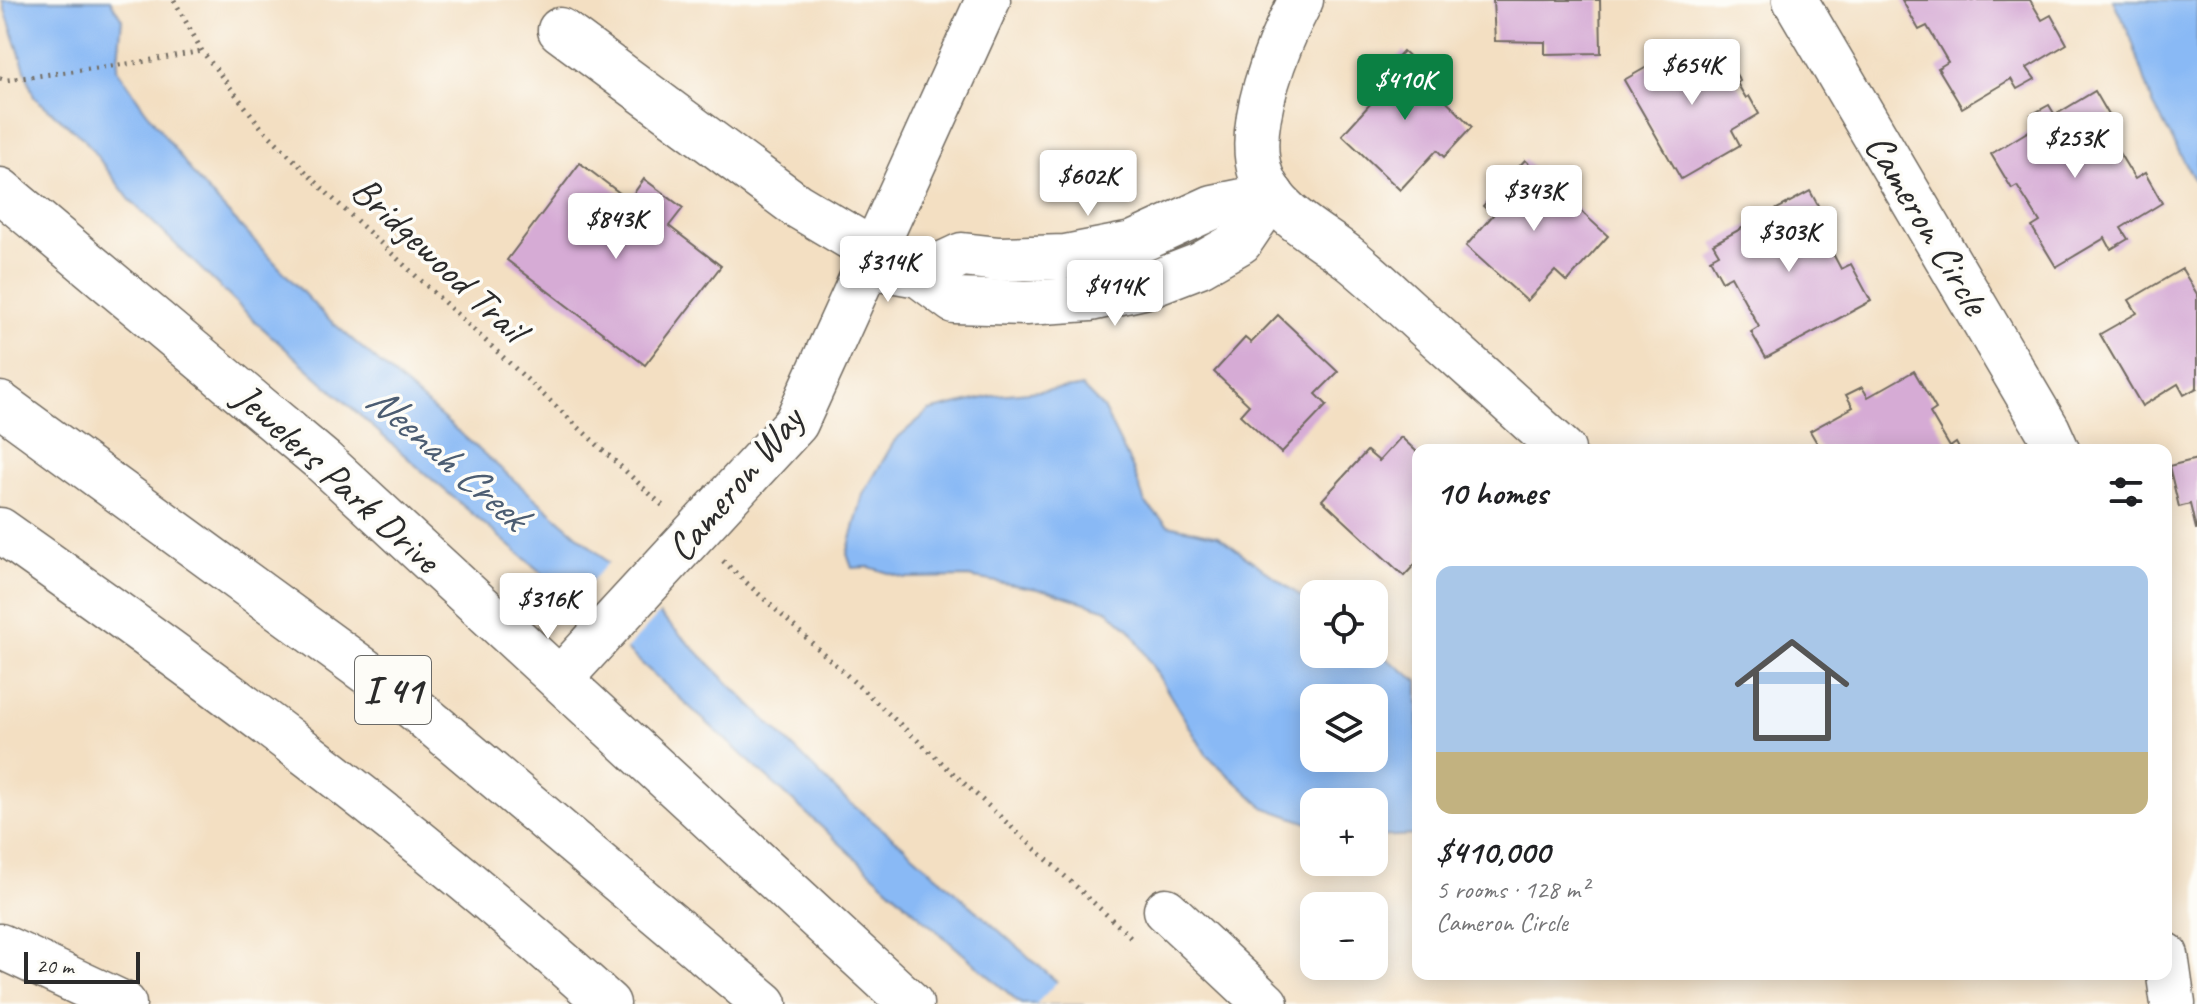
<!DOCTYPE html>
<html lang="en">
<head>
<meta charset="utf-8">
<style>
	body { margin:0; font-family:Caveat,sans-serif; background:#f2f2f2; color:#202124; height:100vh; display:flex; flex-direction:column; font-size:30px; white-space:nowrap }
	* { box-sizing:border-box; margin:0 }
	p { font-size:26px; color:#757577 }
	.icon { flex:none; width:44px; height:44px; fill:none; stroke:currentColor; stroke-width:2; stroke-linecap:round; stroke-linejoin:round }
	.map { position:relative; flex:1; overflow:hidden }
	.drawer { position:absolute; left:1412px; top:444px; width:760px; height:536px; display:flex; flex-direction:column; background:#fff; border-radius:16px; box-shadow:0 4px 20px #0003 }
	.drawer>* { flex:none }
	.controls { position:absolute; left:1300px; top:580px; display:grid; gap:16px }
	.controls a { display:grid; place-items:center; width:88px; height:88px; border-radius:16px; background:#fff; box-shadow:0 4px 20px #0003; font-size:40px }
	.scale { position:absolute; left:24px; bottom:20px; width:116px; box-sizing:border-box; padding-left:8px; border:4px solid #2b2b2b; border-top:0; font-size:22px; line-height:28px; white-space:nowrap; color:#2b2b2b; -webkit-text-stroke:6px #fdfcf7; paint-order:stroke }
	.price { position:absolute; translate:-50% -68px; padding:0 18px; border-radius:8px; background:#fff; color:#222; font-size:26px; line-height:52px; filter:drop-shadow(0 2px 4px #0008) }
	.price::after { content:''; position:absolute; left:50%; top:48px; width:24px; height:18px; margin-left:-12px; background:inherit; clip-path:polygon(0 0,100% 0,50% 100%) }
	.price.on { background:#0b8043; color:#fff }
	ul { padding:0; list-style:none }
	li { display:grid; align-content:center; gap:16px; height:424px; padding:0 24px }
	li span { display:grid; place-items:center; height:248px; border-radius:16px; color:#555 }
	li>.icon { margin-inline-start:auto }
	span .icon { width:144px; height:144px; fill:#fffc; stroke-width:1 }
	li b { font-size:34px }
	h2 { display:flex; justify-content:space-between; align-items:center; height:96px; padding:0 24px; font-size:34px }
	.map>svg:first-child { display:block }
</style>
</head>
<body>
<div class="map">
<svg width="2197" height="1004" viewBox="0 0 2197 1004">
	<rect width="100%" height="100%" fill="#fdfcf7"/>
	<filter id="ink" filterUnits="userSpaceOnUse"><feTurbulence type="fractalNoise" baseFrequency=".0125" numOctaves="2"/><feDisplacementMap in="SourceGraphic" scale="16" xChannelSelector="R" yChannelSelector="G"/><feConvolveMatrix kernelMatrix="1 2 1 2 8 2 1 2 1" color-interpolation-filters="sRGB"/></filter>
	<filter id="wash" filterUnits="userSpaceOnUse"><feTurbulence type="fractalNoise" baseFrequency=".006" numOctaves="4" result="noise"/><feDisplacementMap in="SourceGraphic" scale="32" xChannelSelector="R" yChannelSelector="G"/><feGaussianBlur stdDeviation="1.8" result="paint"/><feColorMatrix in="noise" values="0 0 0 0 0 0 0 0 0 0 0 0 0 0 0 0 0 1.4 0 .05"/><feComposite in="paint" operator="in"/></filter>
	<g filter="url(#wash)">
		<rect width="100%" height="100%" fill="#f3dfc2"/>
		<!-- water -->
		<g fill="#89b9f5" stroke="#5a7290" stroke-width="2" fill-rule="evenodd">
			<path d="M2,0H110L122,19L117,69L144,108L200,183L324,315L598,553L844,798L901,844L1082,1004H1021L914,911L551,581L420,469L258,324L130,200L84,139L34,97Z"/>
			<path d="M2113,0H2197V185L2153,104L2131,38Z"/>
			<path d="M1082,387L1103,408L1133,469L1145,503L1168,525L1218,536L1314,606V654H1374V650L1418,681V835L1374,837V802H1314V825L1263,807L1206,754L1131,631L1107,610L1049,591L968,577L905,578L869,567L852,568L847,554L863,495L895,440L929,411L997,395ZM1374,698V758H1314V698Z"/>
		</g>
		<!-- pier -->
		<g fill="#f3dfc2">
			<path d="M611,560L662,611L623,653L570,604Z"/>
			<path d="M1059,980L1084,1001L1086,1004H1036Z"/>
		</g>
		<g id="blocks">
			<!-- building -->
			<g fill="#d6abd5">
				<path d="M1493,0H1600L1601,53L1545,54V42L1495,41Z"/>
				<path d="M1902,0H2030L2042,20L2051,15L2067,44L2027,68L2035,79L2017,89L2011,79L1962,108L1938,68L1948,62L1927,26L1919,30Z"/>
				<path d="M1682,47L1692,65L1721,49L1740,81L1737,83L1746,98L1749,96L1759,114L1732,130L1740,145L1681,179L1624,80Z"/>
				<path d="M1403,51L1443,88L1439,93L1472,127L1444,157L1437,150L1400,190L1342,135L1372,102L1363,94Z"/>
				<path d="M2095,91L2113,122L2104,128L2135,179L2145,173L2162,203L2121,228L2128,239L2111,249L2105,238L2056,267L2032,227L2040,222L2017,186L2012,189L1991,154L2037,126L2031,115L2049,105L2055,115Z"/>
				<path d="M1525,160L1608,236L1567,282L1555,271L1527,301L1466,246L1493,215L1483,206Z"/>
				<path d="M580,163L629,200L644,179L683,208L669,226L721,266L645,365L507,260Z"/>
				<path d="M1810,191L1830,227L1821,231L1841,269L1851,264L1871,301L1766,358L1751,332L1759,327L1731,276L1722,281L1710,259L1719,254L1713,244Z"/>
				<path d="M2182,269L2197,294V388L2184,395L2178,384L2142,406L2100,334L2137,313L2129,300Z"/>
				<path d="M1278,315L1338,372L1316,394L1327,405L1281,453L1240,415L1249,405L1214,372L1245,338L1251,343Z"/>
				<path d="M1914,371L1936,409L1930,413L1950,447L1956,443L1960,450H1821L1810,431L1853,407L1846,395L1862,387L1868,397Z"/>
				<path d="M1401,437L1418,453V561L1404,576L1322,500L1367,451L1379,461Z"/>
				<path d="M2197,459V529H2196L2190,504L2179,507L2169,466Z"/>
			</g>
		</g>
	</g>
	<g filter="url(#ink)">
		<use href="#blocks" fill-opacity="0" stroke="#716a60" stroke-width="2"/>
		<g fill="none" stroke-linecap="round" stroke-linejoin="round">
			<!-- minor casing -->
			<g stroke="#716a60" stroke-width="47">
				<g id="minor">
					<path d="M1301,0C1278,43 1244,127 1261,175C1275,214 1319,234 1349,258C1374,278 1398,301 1422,323C1469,365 1516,408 1563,450"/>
					<path d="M1795,0L2048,430L2057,450"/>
					<path d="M560,30L796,205L875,252"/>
					<path d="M0,190L323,461L911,1004"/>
					<path d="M869,266L919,275L954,301L1026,303L1090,299L1143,287L1200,265L1240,242L1272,195"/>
					<path d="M919,275L962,255L999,259L1065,257L1132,244L1213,207L1272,195"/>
					<path d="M560,679L796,423L988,0"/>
					<path d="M1166,910L1266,1004"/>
					<path d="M0,946L124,1004"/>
					<path d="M2166,955L2173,1004"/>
				</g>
			</g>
			<!-- highway casing -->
			<g stroke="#716a60" stroke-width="47">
				<g id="highway">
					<path d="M0,404L401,697L765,1004"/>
					<path d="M0,530C210,678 418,831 608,1004"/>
				</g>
			</g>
			<!-- path -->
			<g stroke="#716a60" stroke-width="5" stroke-dasharray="2 6" stroke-linecap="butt">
				<path d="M174,0L202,51L261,127L329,195L663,506"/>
				<path d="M0,78L7,80L141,62L202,51"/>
				<path d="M723,561L1134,940"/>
			</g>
			<!-- minor -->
			<use href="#minor" stroke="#fff" stroke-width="44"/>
			<!-- highway -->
			<use href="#highway" stroke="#fff" stroke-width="44"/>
		</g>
	</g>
	<g text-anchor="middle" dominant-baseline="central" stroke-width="7" stroke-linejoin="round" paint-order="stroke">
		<!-- shield labels -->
		<rect fill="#fdfcf7" stroke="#6a6a68" stroke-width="2" x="355" y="656" width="76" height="68" rx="6"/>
		<g font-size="38" font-weight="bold" fill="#2b2b2b">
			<text x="393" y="690">I 41</text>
		</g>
		<!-- street labels -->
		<g font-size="40" fill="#2b2b2b" stroke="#fdfcf7">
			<text transform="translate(1927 224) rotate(59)">Cameron Circle</text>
			<text transform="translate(439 259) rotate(43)">Bridgewood Trail</text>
			<text transform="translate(337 478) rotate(42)">Jewelers Park Drive</text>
			<text transform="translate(735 484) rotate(-50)">Cameron Way</text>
		</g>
		<!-- water labels -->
		<g font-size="42" font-style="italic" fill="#4c5d72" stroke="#fdfcf7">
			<text transform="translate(447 457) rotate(41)">Neenah Creek</text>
		</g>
	</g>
</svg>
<div class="controls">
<a><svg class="icon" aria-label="locate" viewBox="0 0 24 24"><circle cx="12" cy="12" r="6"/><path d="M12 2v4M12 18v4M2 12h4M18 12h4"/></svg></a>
<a><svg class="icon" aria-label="layers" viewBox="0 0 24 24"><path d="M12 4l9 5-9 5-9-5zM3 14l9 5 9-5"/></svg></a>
<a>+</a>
<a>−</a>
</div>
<div class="scale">20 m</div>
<b class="price" style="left:1692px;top:107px">$654K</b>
<b class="price on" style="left:1405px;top:122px">$410K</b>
<b class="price" style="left:2075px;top:180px">$253K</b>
<b class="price" style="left:1088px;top:218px">$602K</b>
<b class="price" style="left:1534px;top:233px">$343K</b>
<b class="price" style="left:616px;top:261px">$843K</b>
<b class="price" style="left:1789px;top:274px">$303K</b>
<b class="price" style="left:888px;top:304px">$314K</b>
<b class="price" style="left:1115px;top:328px">$414K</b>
<b class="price" style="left:548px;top:641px">$316K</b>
<section class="drawer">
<h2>10 homes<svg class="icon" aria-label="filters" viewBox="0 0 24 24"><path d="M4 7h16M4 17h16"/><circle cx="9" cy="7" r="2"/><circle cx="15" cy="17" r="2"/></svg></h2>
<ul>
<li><span style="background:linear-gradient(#a9c7e8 75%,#c2b280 0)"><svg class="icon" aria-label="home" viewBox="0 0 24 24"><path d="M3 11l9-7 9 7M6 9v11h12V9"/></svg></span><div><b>$410,000</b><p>5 rooms · 128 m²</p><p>Cameron Circle</p></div></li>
</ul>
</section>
</div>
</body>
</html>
